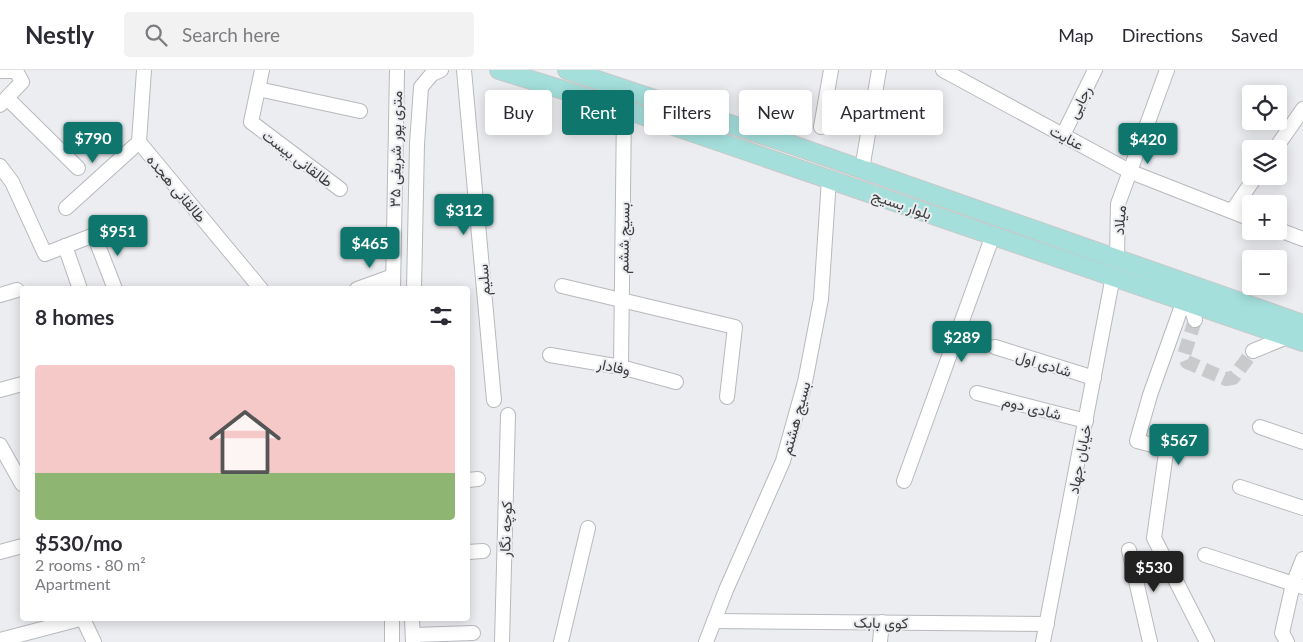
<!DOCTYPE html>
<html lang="en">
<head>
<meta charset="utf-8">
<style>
	body { margin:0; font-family:Lato,Vazirmatn,sans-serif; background:#f2f2f3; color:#2b2b33; height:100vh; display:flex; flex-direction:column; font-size:19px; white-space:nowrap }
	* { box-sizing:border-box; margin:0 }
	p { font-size:16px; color:#7c7c81 }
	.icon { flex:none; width:28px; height:28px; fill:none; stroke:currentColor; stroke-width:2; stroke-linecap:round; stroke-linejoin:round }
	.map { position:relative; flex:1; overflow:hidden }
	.panel { position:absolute; left:20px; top:216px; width:450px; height:335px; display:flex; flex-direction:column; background:#fff; border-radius:5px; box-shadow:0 2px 12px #0003 }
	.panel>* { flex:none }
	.banner { position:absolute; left:485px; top:20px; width:475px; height:45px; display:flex; gap:10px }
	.buttons { position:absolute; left:1242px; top:15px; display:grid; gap:10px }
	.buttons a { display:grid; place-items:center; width:45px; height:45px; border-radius:5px; background:#fff; box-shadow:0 2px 12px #0003; font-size:25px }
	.price { position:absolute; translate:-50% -42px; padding:0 11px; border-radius:5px; background:#0f766e; color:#fff; font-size:16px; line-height:32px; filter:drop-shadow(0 1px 2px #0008) }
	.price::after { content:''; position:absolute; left:50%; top:30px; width:15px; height:11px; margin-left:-8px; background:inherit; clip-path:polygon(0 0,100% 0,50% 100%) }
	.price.active { background:#222; color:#fff }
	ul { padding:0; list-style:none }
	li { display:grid; align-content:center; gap:10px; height:265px; padding:0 15px }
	li span { display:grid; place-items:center; height:155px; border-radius:5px; color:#555 }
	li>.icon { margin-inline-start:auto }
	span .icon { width:90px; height:90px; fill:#fffc; stroke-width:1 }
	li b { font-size:21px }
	h2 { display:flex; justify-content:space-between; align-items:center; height:60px; padding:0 15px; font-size:21px }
	.pill { padding:0 18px; border-radius:5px; background:#fff; box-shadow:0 2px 12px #0003; font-size:18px; line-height:45px }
	.pill.active { background:#0f766e; color:#fff }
	header { display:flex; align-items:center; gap:30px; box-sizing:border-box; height:70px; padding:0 25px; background:#fff; border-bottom:1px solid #e1e1e2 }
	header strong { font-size:24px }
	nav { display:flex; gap:28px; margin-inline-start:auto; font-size:18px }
	.search { width:350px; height:45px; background:#f2f2f3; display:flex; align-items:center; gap:12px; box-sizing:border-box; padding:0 18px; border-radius:5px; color:#7c7c81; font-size:19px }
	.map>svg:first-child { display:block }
</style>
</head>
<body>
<header>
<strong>Nestly</strong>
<div class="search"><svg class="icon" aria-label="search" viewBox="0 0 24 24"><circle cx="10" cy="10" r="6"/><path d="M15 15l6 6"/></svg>Search here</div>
<nav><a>Map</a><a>Directions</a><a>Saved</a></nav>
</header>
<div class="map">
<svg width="1303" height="572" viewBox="0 0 1303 572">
	<rect width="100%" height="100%" fill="#ecedf0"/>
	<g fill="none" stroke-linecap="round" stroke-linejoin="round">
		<!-- minor-tunnel -->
		<path stroke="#c9cacc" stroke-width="14" stroke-dasharray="14 7" stroke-linecap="butt" d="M1195,250L1184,285L1187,292L1226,309L1233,308L1253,281"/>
		<!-- minor casing -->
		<g stroke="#b7b9bc" stroke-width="16">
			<g id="minor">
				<path d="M144,0L139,72L261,219"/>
				<path d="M262,0L251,52L340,119"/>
				<path d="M464,0L494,330"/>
				<path d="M943,0L1131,102L1251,149"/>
				<path d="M0,1H16L22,12L0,35"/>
				<path d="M258,19L360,41"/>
				<path d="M7,28L78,98"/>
				<path d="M821,57L831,0"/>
				<path d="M1063,65L1095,0"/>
				<path d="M1275,79L1303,39"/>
				<path d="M0,96L12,112L45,184L94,165L115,219"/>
				<path d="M862,99L879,0"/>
				<path d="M66,138L139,72"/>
				<path d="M1232,141L1256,106"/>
				<path d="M1279,160L1303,169"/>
				<path d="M65,176L80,219"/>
				<path d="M1117,188L1118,134L1167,0"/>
				<path d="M562,216L735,257L727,327"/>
				<path d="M357,219L393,206"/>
				<path d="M393,219L397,0"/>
				<path d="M414,219L417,74L421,17L432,4L441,0"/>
				<path d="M0,225L17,220"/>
				<path d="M1184,230L1150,325L1137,371L1160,377L1166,383L1154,468L1207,572"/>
				<path d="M1190,233L1195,250"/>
				<path d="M995,277L1094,308"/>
				<path d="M1253,281L1287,267"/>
				<path d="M550,285L621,297L676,312"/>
				<path d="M621,297L624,39"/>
				<path d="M0,320L22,314"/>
				<path d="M977,323L1086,351"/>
				<path d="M1260,357L1303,372"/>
				<path d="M0,375L22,414"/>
				<path d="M468,410L478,409"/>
				<path d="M904,411L993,165"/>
				<path d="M1240,417L1303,438"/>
				<path d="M1129,480L1150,572"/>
				<path d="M0,482L22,476"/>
				<path d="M468,482L483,481"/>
				<path d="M1205,485L1303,517"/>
				<path d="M83,549L94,572"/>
				<path d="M412,549L413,572"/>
				<path d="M714,551L1047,554"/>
				<path d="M413,565L473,563"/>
				<path d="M0,570L80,549"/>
				<path d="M392,572V549"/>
				<path d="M502,572L508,345"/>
				<path d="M561,572L588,458"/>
				<path d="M706,572L726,520L783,391L805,312L821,229L829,109"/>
				<path d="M880,572L882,552"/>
				<path d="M1043,572L1113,206"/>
				<path d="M1287,572L1282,563L1293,514L1303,489"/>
			</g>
		</g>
		<!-- major casing -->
		<g stroke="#c8c9c9" stroke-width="20">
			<g id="major">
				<path d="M499,0L624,39L1303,272"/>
				<path d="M567,0L790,74L1303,254"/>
			</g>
		</g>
		<!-- minor -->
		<use href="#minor" stroke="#fff" stroke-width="14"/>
		<!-- major -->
		<use href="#major" stroke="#a4dfdc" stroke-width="18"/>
	</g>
	<g text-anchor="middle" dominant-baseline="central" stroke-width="4" stroke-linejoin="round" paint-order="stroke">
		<!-- street labels -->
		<g font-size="15" fill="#3c3d3e" stroke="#ecedf0">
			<text transform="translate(1079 32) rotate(-64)">رجایی</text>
			<text transform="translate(1067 67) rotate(28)">عنایت</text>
			<text transform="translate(395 79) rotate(-89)">۳۵ متری پور شریفی</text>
			<text transform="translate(298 88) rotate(37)">طالقانی بیست</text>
			<text transform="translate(177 118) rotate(50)">طالقانی هجده</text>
			<text transform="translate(902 134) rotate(19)">بلوار بسیج</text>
			<text transform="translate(1119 150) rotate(-85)">میلاد</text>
			<text transform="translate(623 168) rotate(-89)">بسیج ششم</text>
			<text transform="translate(483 210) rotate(-95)">سلیم</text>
			<text transform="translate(1044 293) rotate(17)">شادی اول</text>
			<text transform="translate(614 296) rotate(12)">وفادار</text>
			<text transform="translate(1032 337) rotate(14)">شادی دوم</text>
			<text transform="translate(795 348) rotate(-75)">بسیج هشتم</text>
			<text transform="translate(1079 389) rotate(-79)">خیابان جهاد</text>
			<text transform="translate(505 459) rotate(-88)">کوچه نگار</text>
			<text transform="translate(881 552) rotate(1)">کوی بابک</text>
		</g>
	</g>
</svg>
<div class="buttons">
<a><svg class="icon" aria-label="locate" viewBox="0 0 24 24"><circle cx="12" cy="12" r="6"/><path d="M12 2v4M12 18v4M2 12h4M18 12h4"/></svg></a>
<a><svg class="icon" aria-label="layers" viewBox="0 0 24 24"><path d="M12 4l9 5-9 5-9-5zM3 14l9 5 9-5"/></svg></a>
<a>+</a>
<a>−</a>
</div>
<b class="price" style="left:93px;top:94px">$790</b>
<b class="price" style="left:1148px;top:95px">$420</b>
<b class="price" style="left:464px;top:166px">$312</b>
<b class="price" style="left:118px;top:187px">$951</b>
<b class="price" style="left:370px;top:199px">$465</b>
<b class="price" style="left:962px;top:293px">$289</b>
<b class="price" style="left:1179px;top:396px">$567</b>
<b class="price active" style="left:1154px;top:523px">$530</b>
<div class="banner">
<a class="pill">Buy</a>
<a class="pill active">Rent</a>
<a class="pill">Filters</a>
<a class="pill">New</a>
<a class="pill">Apartment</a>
</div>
<section class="panel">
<h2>8 homes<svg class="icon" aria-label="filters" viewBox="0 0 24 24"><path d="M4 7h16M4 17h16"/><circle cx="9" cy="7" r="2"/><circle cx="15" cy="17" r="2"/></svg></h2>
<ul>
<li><span style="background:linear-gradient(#f6c9c9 70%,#8fb573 0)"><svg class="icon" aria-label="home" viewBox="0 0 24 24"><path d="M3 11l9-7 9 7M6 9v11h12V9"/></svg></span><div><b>$530/mo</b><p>2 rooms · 80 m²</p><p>Apartment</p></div></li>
</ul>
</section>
</div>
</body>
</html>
